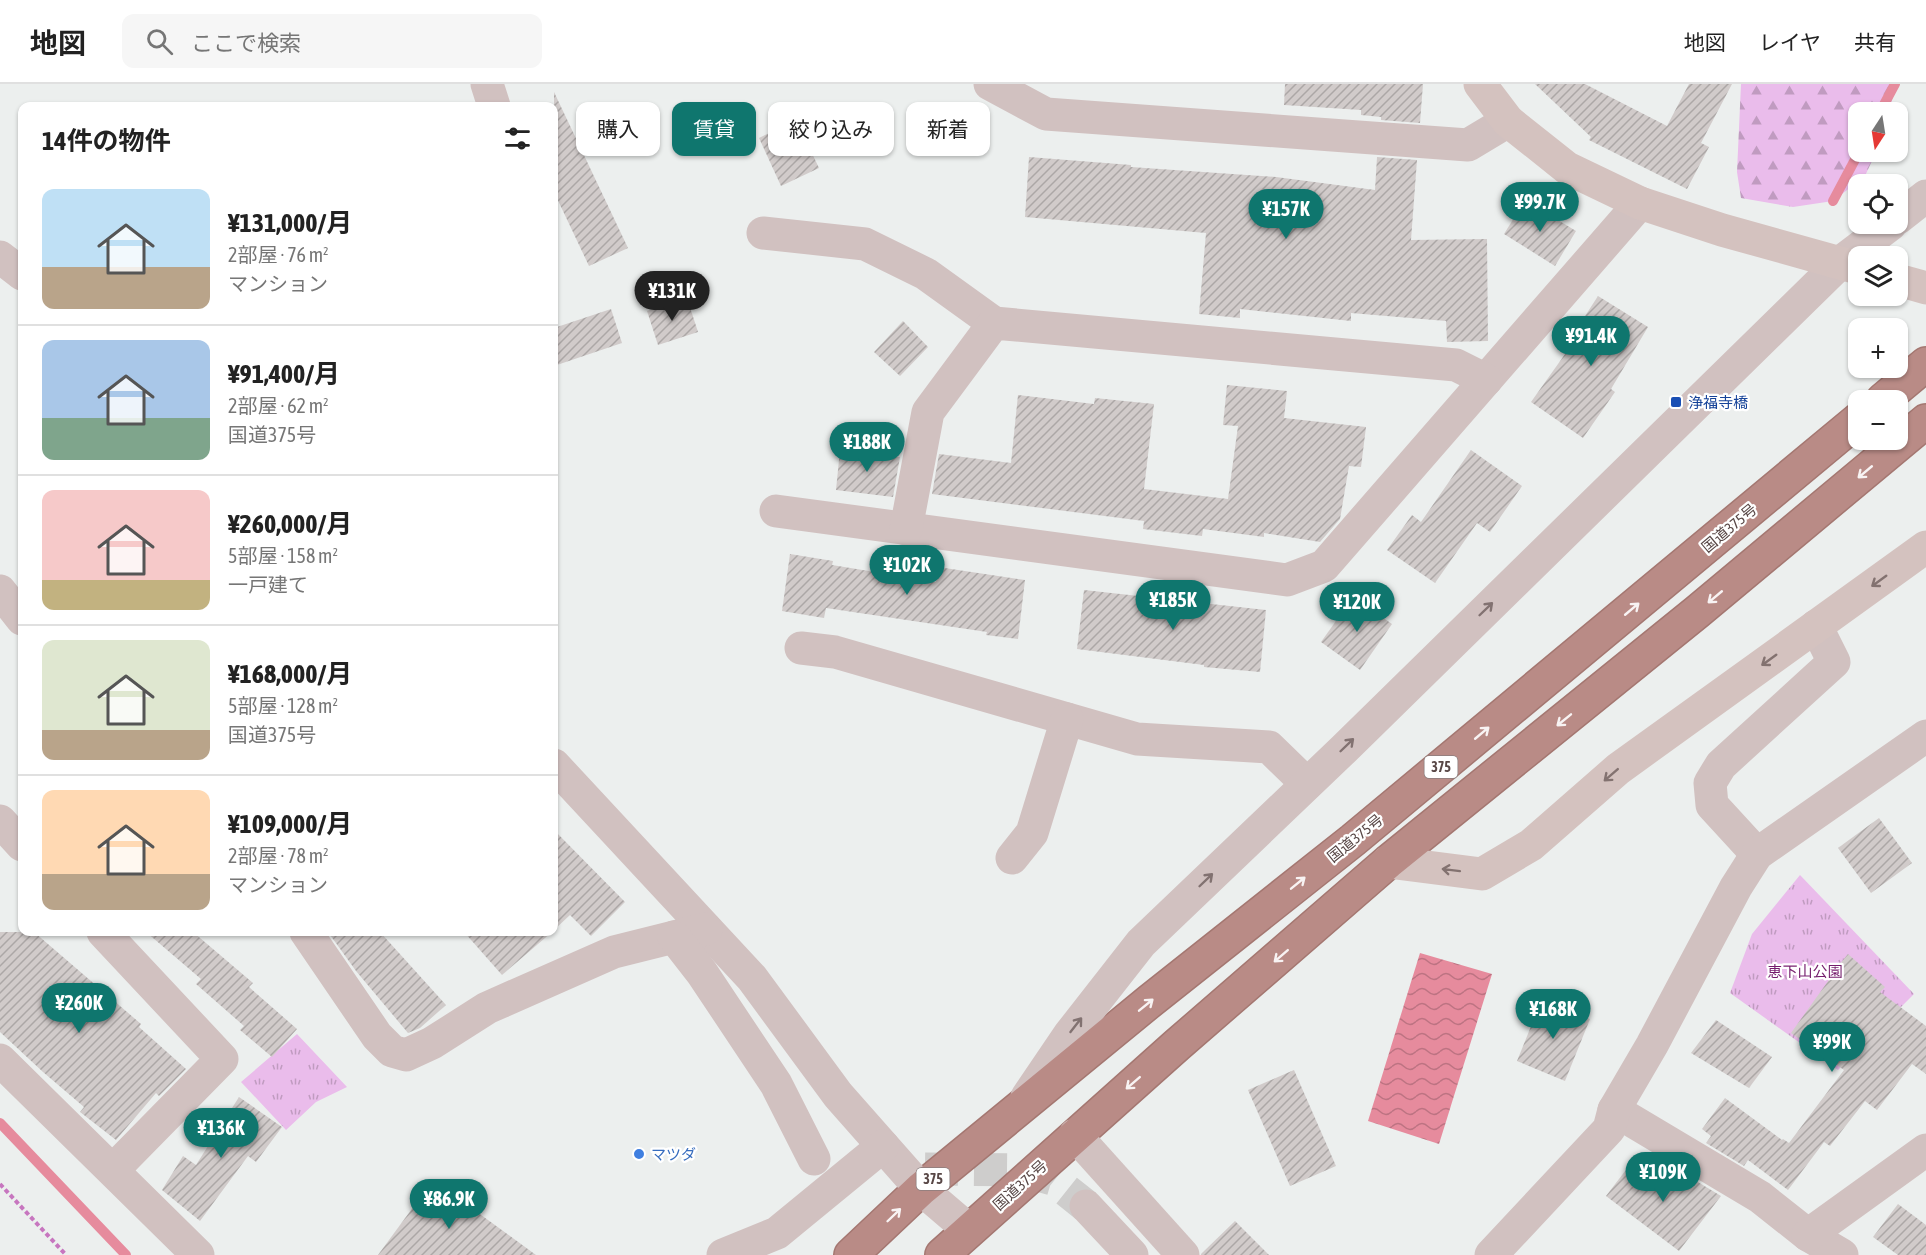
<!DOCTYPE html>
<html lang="ja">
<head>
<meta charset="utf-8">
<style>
	body { margin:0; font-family:"Asap Condensed","Noto Sans JP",sans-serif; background:#f6f6f6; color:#222; height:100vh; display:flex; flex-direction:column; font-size:22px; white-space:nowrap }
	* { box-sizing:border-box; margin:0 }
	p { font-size:20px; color:#767676 }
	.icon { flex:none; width:33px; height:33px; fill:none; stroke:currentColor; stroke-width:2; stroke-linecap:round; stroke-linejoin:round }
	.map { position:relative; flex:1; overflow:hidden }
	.panel { position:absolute; left:18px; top:18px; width:540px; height:834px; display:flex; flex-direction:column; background:#fff; border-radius:12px; box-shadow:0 2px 4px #0004 }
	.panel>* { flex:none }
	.guide { position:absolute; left:576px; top:18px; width:570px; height:54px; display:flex; gap:12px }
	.needle { width:39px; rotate:192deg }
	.tools { position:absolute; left:1848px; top:18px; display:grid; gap:12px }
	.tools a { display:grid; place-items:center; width:60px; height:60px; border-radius:12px; background:#fff; box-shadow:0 2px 4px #0004; font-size:30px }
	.price { position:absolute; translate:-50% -51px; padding:0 14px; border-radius:21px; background:#0f766e; color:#fff; font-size:20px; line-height:39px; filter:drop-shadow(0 2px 3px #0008) }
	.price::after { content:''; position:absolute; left:50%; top:36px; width:18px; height:14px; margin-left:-9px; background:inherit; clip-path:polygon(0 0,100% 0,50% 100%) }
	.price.on { background:#222; color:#fff }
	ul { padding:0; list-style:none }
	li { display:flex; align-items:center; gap:18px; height:150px; padding:0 24px }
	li+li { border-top:2px solid #e0e0e0 }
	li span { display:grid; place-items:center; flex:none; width:168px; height:120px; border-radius:12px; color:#555 }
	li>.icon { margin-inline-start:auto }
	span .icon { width:72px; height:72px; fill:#fffc; stroke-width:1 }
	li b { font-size:26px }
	h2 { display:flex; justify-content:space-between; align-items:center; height:72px; padding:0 24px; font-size:26px }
	.tag { padding:0 21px; border-radius:12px; background:#fff; box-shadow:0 2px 4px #0004; font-size:21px; line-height:54px }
	.tag.on { background:#0f766e; color:#fff }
	header { display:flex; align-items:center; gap:36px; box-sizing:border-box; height:84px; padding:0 30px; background:#fff; border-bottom:2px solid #e0e0e0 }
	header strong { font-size:28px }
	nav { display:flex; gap:33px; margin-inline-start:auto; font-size:21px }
	.search { width:420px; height:54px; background:#f6f6f6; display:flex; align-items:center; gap:15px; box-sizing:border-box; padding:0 21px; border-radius:12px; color:#767676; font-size:22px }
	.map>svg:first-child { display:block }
</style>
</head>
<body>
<header>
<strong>地図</strong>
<div class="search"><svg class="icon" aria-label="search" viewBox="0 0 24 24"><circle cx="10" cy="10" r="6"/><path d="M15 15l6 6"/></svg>ここで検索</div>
<nav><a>地図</a><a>レイヤ</a><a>共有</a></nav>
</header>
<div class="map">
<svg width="1926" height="1171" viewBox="0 0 1926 1171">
	<defs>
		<pattern id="forest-firs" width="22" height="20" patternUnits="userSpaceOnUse" patternTransform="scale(1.5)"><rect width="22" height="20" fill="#eabceb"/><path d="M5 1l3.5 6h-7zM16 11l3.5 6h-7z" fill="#c09bc0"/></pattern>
		<pattern id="park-tufts" width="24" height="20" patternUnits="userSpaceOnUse" patternTransform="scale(1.5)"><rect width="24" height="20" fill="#eabceb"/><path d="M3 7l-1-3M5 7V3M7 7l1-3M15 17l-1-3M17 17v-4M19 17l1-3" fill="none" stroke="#c09bc0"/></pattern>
		<pattern id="water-waves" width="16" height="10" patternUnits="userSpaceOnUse" patternTransform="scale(1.5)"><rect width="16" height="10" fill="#e68b9d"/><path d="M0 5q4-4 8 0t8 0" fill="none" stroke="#bd7382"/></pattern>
		<pattern id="building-hatch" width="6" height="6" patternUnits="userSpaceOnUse" patternTransform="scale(1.5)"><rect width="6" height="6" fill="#d1cbca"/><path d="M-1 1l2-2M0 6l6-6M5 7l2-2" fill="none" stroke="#aca7a6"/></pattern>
	</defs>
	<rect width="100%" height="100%" fill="#ecefee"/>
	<!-- forest -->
	<path fill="url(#forest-firs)" d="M1741,0H1896L1889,28H1858V68H1876L1865,92L1833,117L1793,123L1741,114L1737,88Z"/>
	<!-- park -->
	<g fill="url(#park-tufts)">
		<path d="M1800,791L1914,910L1838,986L1730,909L1752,850Z"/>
		<path d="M297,950L347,1003L316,1018L286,1046L241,998Z"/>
	</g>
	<!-- water -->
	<path fill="url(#water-waves)" d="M1420,869L1492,890L1439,1060L1368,1037Z"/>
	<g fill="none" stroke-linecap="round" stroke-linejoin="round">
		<!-- stream -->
		<g stroke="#e68b9d" stroke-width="10">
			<path d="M1880,28L1895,0"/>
			<path d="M1833,117L1859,68"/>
			<path d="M0,1039L126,1171"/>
		</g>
	</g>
	<!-- building -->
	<g fill="url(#building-hatch)">
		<path d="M1285,0H1423L1420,39L1381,36V33L1361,31V26L1284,21Z"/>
		<path d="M1535,0H1585L1667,42L1689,0H1732L1701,59L1709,63L1687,105L1589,56L1591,53Z"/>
		<path d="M554,8L628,164L589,182L554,108Z"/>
		<path d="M796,36L819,84L781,102L759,54Z"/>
		<path d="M1029,73L1131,81V83L1276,93L1375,106L1377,73L1417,76L1411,156L1487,155L1488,257L1447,258L1446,237L1351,229V237L1240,225V234L1199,230L1206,149L1025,133Z"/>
		<path d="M1525,116L1576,147L1555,182L1504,150Z"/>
		<path d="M1598,212L1648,243L1611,305L1615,308L1583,354L1531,318L1580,249L1576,246Z"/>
		<path d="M687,214L698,248L658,261L647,227Z"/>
		<path d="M611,225L622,259L554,282V244Z"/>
		<path d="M903,237L928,263L900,292L874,268Z"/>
		<path d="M1227,301L1287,307L1284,334L1366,343L1361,383L1349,382L1340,435L1320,458L1264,449V453L1203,445L1202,452L1143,445L1144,437L932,410L939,370L1011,379L1018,311L1094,320L1095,314L1154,320L1144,405L1228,415L1238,342L1223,341Z"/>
		<path d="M840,366L900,373L893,413L836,406Z"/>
		<path d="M1471,366L1522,402L1490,448L1477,439L1435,499L1387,466L1412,431L1421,438Z"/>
		<path d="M790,470L833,477L832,481L936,498L938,483L1025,496L1018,555L986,551L987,548L826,524L824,534L782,527Z"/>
		<path d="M1084,506L1266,526L1260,588L1204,583V581L1077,565Z"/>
		<path d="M1353,513L1392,540L1360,586L1321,558Z"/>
		<path d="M1879,734L1912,779L1871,809L1838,764Z"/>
		<path d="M554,746L625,818L591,852L570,831L554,846Z"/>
		<path d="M0,848H34L141,940L139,943L186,985L159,1012L156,1009L116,1056L80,1028L84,1023L43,988L0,948Z"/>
		<path d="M146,848H193L253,899L249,903L297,945L272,973L240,946L244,942L196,900L201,895Z"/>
		<path d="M328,848H380L446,921L420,944L408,949L356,887Z"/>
		<path d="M464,848H552L502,891Z"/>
		<path d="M1848,870L1885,903L1880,908L1926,942V990L1912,980L1877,1026L1865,1017L1830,1062L1824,1058L1788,1106L1748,1076L1744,1082L1706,1059L1711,1052L1702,1045L1725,1014L1782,1056L1783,1055L1789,1059L1844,986L1791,949L1831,893L1830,892Z"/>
		<path d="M1542,915L1590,935L1565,997L1517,977Z"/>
		<path d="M1716,936L1772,973L1749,1004L1691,969Z"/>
		<path d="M1294,986L1336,1082L1290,1102L1248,1006Z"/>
		<path d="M239,1013L282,1043L256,1078L248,1072L200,1137L162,1106L183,1072L196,1081Z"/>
		<path d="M1635,1074L1673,1102L1683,1089L1721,1112L1679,1167L1606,1112Z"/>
		<path d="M433,1096L536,1171H378Z"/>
		<path d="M1898,1120L1926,1141V1171H1898L1873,1153Z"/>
		<path d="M1235,1137L1269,1171H1201V1170Z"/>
	</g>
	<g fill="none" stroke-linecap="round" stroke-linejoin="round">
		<!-- street-tunnel -->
		<path stroke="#cecdcc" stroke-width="33" stroke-dasharray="33 16" stroke-linecap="butt" d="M925,1085L1021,1086L1052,1095L1086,1122"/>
		<!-- highway casing -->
		<g stroke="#a47771" stroke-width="36">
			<g id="highway">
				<path d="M1883,316L1926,280"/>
				<path d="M851,1171L921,1105L1150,917L1353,756L1858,336"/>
				<path d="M942,1171L1177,961L1388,778L1697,528L1926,337"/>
			</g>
		</g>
		<!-- path -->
		<path stroke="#c776bf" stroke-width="4" stroke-dasharray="4.5 3" stroke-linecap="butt" d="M0,1100L66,1171"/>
		<!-- street -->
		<g stroke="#d1c1c0" stroke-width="33">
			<path d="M487,0L494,22"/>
			<path d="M990,0L1046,30L1468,61L1508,37"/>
			<path d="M1898,134L1926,112"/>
			<path d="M763,149L865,160L926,190L994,239"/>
			<path d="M0,173L22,190"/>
			<path d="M776,427L1287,496L1324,482L1640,119"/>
			<path d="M906,445L928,328L994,239L1456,281L1486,296"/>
			<path d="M0,507L22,535"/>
			<path d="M801,564L835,568L1137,655L1269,663L1307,700"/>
			<path d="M554,681L752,894L838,1011L921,1105L969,1146"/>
			<path d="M0,737L22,761"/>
			<path d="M1757,770L1712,721L1710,699L1721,681L1834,578L1816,542"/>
			<path d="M1012,774L1032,749L1067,635"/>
			<path d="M103,848L222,975L113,1086"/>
			<path d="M306,848L377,952L392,967L406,971L432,959L487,924L614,868L706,845"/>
			<path d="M674,853L702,889L776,1000L814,1075"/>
			<path d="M0,976L198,1171"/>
			<path d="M1027,1013L1069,951L1141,859L1344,665L1841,178L1891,140"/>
			<path d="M1614,1026L1760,1113L1808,1151L1842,1171"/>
			<path d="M1075,1051L1183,1171"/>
			<path d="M1086,1122L1132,1171"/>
			<path d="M1808,1151L1926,1066"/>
			<path d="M723,1171L777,1149L883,1062"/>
			<path d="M1491,1171L1609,1045L1614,1026L1652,961L1736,803L1757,770L1926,652"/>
		</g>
		<!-- secondary -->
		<g stroke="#d4c2bf" stroke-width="33">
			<path d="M1480,0L1508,37L1567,84L1640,119L1722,146L1858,184"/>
			<path d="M1898,196L1926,204"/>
			<path d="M1388,778L1482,790L1531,761L1618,685L1926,463"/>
		</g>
		<!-- highway -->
		<use href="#highway" stroke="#b98b86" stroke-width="33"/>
	</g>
	<!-- one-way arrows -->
	<defs><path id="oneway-shaft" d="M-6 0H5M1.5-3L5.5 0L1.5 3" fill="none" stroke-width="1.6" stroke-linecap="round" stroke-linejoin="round" transform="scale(1.5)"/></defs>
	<g stroke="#f8f3f3">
		<use href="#oneway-shaft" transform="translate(1865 388) rotate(140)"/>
		<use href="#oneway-shaft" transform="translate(1715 513) rotate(140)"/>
		<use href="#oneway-shaft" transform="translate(1632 525) rotate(-40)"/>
		<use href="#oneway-shaft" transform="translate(1564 636) rotate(141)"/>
		<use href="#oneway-shaft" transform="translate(1482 649) rotate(-40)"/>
		<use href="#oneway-shaft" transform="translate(1298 799) rotate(-39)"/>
		<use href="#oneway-shaft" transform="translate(1281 872) rotate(139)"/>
		<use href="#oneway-shaft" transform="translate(1146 921) rotate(-39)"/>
		<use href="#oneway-shaft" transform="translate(1133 999) rotate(139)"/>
		<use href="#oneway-shaft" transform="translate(894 1131) rotate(-44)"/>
	</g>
	<g stroke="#837270">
		<use href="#oneway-shaft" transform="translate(1879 497) rotate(144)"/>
		<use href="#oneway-shaft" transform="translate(1769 576) rotate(144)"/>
		<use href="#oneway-shaft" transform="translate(1611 691) rotate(139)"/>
		<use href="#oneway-shaft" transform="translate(1451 786) rotate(-173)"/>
	</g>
	<g stroke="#827271">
		<use href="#oneway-shaft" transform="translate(1486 525) rotate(-44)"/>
		<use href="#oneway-shaft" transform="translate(1347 661) rotate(-44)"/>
		<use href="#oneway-shaft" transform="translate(1206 796) rotate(-44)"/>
		<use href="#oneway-shaft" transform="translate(1076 941) rotate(-52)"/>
	</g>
	<!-- markers -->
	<rect fill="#1a4fb4" stroke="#fff" stroke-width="2" x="1670" y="312" width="12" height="12" rx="3"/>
	<circle fill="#3f7fe0" stroke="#fff" stroke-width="2" cx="639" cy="1070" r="6"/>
	<g text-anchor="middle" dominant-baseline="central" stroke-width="4.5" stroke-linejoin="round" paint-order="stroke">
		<!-- shield labels -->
		<g fill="#fff" stroke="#8a7e7e" stroke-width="1.5">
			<rect x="1424.5" y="672" width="33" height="22" rx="4.5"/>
			<rect x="916.5" y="1084" width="33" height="22" rx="4.5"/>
		</g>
		<g font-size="14" font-weight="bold" fill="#584746">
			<text x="1441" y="683">375</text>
			<text x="933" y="1095">375</text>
		</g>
		<!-- transit labels -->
		<g font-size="15" fill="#164399" stroke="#fff" text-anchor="start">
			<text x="1688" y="318">浄福寺橋</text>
		</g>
		<!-- street labels -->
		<g font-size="15" fill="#584746" stroke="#fff">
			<text transform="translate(1729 444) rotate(-40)">国道375号</text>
			<text transform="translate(1355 754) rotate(-39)">国道375号</text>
			<text transform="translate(1020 1101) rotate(-42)">国道375号</text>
		</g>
		<!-- park labels -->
		<g font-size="15" fill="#741c6c" stroke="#fff">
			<text x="1805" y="887">恵下山公園</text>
		</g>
		<!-- shop labels -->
		<g font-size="15" fill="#366cbe" stroke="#fff" text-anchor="start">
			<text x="651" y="1070">マツダ</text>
		</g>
	</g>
</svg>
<div class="tools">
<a><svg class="needle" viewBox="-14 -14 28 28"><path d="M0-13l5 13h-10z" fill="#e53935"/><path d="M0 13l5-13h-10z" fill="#767676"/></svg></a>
<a><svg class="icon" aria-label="locate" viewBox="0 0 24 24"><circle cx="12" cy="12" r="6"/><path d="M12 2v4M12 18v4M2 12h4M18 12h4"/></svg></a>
<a><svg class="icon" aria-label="layers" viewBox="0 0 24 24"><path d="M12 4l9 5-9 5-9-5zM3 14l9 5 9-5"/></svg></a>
<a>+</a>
<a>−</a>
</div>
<b class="price" style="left:1540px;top:149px">¥99.7K</b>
<b class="price" style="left:1286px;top:156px">¥157K</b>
<b class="price on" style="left:672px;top:238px">¥131K</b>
<b class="price" style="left:1591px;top:283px">¥91.4K</b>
<b class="price" style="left:867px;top:389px">¥188K</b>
<b class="price" style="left:907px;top:512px">¥102K</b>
<b class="price" style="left:1173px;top:547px">¥185K</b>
<b class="price" style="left:1357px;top:549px">¥120K</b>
<b class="price" style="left:79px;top:950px">¥260K</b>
<b class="price" style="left:1553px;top:956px">¥168K</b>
<b class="price" style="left:1832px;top:989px">¥99K</b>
<b class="price" style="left:221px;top:1075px">¥136K</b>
<b class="price" style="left:1663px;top:1119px">¥109K</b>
<b class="price" style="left:449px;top:1146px">¥86.9K</b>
<div class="guide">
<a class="tag">購入</a>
<a class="tag on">賃貸</a>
<a class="tag">絞り込み</a>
<a class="tag">新着</a>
</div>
<section class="panel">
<h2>14件の物件<svg class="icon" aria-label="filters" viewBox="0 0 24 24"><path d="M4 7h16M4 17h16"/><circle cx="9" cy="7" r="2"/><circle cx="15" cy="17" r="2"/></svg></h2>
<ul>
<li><span style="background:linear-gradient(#bfe0f5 65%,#b9a48a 0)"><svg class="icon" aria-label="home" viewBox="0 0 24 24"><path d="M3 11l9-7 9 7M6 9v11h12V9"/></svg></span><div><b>¥131,000/月</b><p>2部屋 · 76 m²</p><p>マンション</p></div></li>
<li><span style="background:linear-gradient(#a9c7e8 65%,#7fa58c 0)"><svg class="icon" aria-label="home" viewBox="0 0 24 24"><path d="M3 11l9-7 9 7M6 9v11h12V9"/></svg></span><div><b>¥91,400/月</b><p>2部屋 · 62 m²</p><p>国道375号</p></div></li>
<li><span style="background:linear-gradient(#f6c9c9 75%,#c2b280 0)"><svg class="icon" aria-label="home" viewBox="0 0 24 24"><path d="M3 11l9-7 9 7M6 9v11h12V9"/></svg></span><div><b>¥260,000/月</b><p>5部屋 · 158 m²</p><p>一戸建て</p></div></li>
<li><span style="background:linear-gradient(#dfe7d0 75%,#b9a48a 0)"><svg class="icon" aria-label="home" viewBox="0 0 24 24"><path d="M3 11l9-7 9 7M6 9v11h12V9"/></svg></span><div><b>¥168,000/月</b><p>5部屋 · 128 m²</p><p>国道375号</p></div></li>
<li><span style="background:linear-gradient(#ffd9b3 70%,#b9a48a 0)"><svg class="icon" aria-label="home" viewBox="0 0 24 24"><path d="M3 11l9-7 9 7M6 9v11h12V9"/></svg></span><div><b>¥109,000/月</b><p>2部屋 · 78 m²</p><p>マンション</p></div></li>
</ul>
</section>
</div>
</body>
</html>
